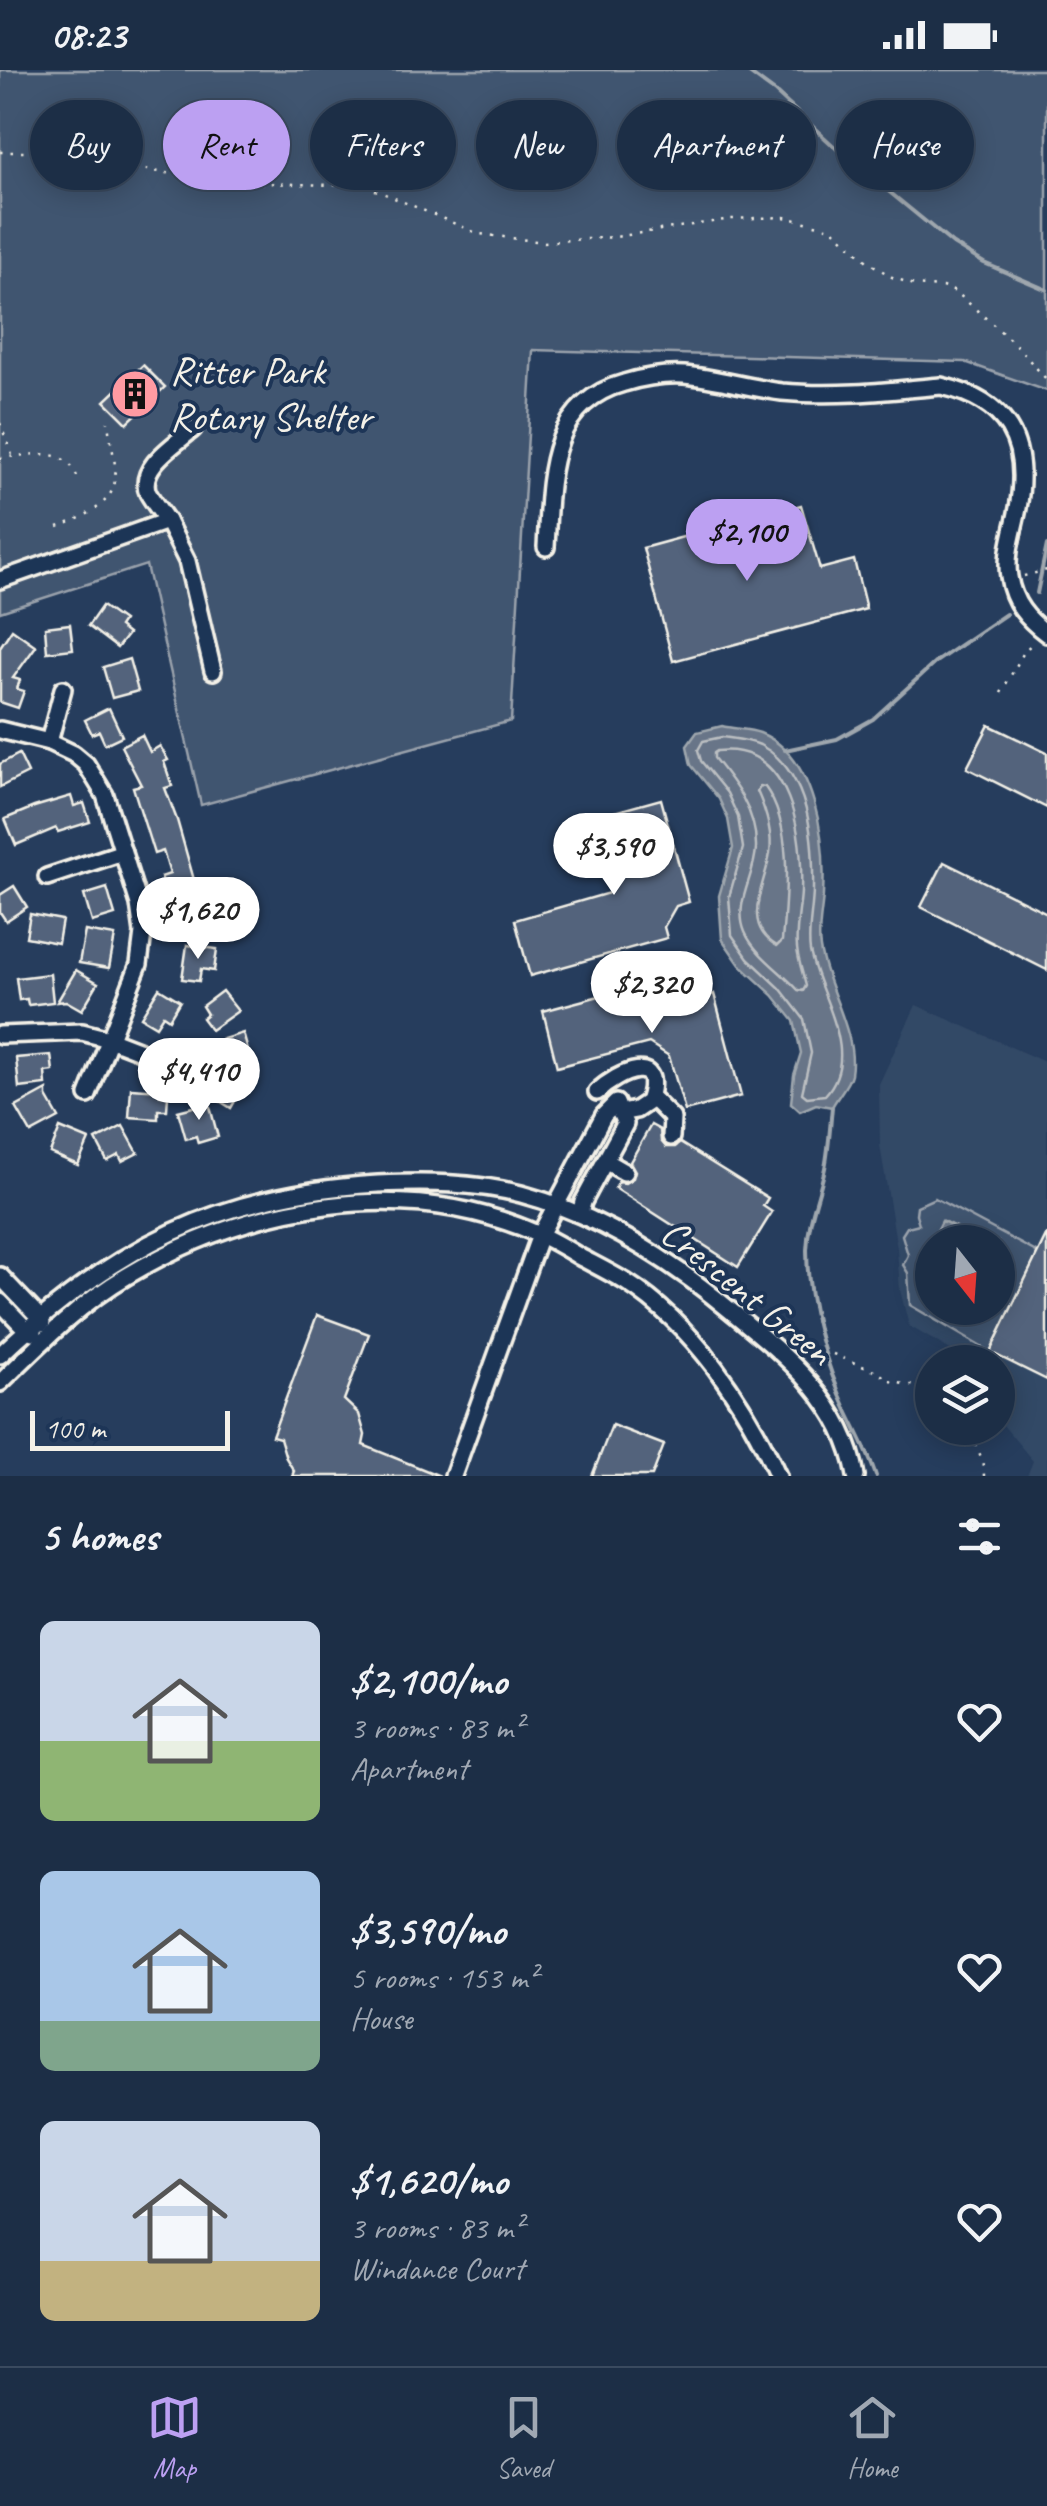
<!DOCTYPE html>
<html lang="en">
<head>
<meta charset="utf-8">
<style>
	body { margin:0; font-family:Caveat,sans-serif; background:#25364d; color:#f1f3f6; height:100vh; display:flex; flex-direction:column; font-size:38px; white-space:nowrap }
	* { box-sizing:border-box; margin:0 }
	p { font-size:32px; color:#a0a8b3 }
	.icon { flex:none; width:55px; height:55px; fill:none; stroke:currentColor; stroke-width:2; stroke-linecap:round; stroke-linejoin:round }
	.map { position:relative; height:1406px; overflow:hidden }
	.panel { display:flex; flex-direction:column; background:#1c2e46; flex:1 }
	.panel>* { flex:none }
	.top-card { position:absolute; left:30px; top:30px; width:988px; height:90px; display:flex; gap:20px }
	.needle { width:65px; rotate:163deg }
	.controls { position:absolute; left:915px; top:1155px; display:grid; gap:20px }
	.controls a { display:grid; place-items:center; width:100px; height:100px; border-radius:50%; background:#1c2e46; box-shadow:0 5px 25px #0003,0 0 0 2px #3a4a5f; font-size:50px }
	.scale { position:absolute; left:30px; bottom:25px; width:200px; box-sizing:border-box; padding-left:10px; border:5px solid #f4f1e8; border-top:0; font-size:28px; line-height:35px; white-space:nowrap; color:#f4f1e8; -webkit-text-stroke:8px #1d3557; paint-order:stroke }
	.price { position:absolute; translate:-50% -85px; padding:0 22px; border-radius:35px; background:#fff; color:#222; font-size:32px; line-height:65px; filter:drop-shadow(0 2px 5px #0008) }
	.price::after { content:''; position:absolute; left:50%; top:60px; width:30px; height:22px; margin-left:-15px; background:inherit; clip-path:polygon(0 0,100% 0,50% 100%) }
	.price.active { background:#bca0f2; color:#111 }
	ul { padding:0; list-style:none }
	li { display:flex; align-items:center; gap:30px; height:250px; padding:0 40px }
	li span { display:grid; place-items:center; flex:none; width:280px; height:200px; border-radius:15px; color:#555 }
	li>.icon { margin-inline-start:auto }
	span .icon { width:120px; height:120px; fill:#fffc; stroke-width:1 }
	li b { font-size:42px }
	h2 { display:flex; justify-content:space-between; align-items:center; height:120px; padding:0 40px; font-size:42px }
	.pill { padding:0 35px; border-radius:45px; background:#1c2e46; box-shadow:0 5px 25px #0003,0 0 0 2px #3a4a5f; font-size:35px; line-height:90px }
	.pill.active { background:#bca0f2; color:#111 }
	.status { display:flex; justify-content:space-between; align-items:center; height:70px; padding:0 50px; background:#1c2e46; direction:ltr }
	.status svg { height:28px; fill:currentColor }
	.dock { display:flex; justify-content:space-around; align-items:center; height:140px; border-top:2px solid #3a4a5f; background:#1c2e46; font-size:28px; color:#a0a8b3 }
	.dock a { display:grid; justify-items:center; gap:5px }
	.dock .active { color:#bca0f2 }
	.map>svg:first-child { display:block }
</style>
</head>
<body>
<div class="status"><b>08:23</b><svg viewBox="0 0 49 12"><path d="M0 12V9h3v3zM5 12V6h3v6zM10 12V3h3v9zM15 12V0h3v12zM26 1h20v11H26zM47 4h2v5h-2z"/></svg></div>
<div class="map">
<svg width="1047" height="1406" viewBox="0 0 1047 1406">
	<rect width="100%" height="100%" fill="#263d5d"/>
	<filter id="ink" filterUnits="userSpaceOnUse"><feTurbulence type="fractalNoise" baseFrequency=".01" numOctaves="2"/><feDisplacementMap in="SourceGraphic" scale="20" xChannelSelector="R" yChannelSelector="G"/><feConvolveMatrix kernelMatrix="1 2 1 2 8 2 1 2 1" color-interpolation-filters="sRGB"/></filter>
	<g filter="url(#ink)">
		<!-- built -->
		<path fill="#334966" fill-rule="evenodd" d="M916,935L1047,993V1406H1027L1033,1391L998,1349V1292H968V1290L909,1256L900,1220L897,1178L880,1075L879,1014ZM932,1172H998V1238H932Z"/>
		<!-- green -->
		<g fill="#40546f" stroke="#9aa2ac" stroke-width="2.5" fill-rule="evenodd">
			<path d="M0,0H1047V321L965,292L533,280L511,651L201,735L146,495L0,542Z"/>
			<path d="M935,1128L1038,1183L990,1282L910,1235L908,1203L903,1195L908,1185L902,1165L907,1157L919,1154L916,1144L917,1136ZM943,1151L959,1159L953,1172H960L967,1163L986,1172H998V1178L1009,1185L999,1204L998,1203V1238H984L981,1242L972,1238H932V1193L928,1188L927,1181Z"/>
		</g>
		<!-- water -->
		<g fill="#677588" stroke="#9fa7ae" stroke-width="2.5">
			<path d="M722,656C734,659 749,659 760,663C817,686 826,772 823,825C822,842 817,861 820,878C826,918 858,963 851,1004C849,1014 837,1027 832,1037L816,1034L800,1041L791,1033L794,1005L801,983L794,951L773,925L740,895L722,869L719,826L733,778L728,749L719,729L691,695L687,676L697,662Z"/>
			<path d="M942,1151L960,1159L953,1172H932V1193L928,1188L927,1181Z"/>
		</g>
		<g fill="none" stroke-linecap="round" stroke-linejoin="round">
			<!-- shore -->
			<g stroke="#bcbfc2" stroke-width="2.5">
				<path d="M722,667C734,669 749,670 760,675C810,702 814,769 813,819C813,839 807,861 810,881C819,927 863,984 825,1025L807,1027L802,1023L811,983L804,949L780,918L748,888L732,865L729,827L743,778L738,747L727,723L701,691L698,680L703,671Z"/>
				<path d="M717,681C793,673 803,767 801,822C800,840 795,860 797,878C798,890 803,904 806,916L803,921L798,920C782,902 755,885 745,862C733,833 755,807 756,778C757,742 735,714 714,688V683Z"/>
				<path d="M760,716L765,717C794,757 786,824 782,871L777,876C739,854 766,814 770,783C773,763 765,739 757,721Z"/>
			</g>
			<!-- stream -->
			<g stroke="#9fa7ae" stroke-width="4">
				<path d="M745,0L775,22L838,80L953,174L984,193L1047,220"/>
				<path d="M1037,523L1047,475"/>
				<path d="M785,680L837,669L873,649L937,591L1006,544"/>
				<path d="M832,1037C830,1057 829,1078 825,1098C819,1126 808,1150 807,1180C807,1233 826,1296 848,1343C858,1364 869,1384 876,1406"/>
			</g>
		</g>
		<!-- building -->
		<g fill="#52647b" stroke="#f4f1e8" stroke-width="2.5">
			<path d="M143,295L165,317L127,353L105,331Z"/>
			<path d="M801,435L820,499L854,490L866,539L673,591L643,478Z"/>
			<path d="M102,536L123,551L119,557L128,564L117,578L88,556Z"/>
			<path d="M70,554L73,579L47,582L45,557Z"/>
			<path d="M12,559L36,576L13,608L20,610L17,619L24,621L18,638L0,632V577Z"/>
			<path d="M129,589L138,621L112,628L103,597Z"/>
			<path d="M109,638L122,666L105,674L99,661L92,664L85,650Z"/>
			<path d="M989,655L1047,683V738L967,698Z"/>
			<path d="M142,665L150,682L160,676L168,690L164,692L172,716L165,718L177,750L196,817H193L198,844L203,843L206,860L176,865L169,825L167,826L161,807L170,804L163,781L154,784L133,717L141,715L121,676Z"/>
			<path d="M19,684L28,703L0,717V694Z"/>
			<path d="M71,726L74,736L84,733L90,752L58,762L56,758L16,775L5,749L34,737Z"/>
			<path d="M661,729L689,832L676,836L664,857L667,868L530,906L515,850L609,823L620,805L603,745Z"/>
			<path d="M944,792L1047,843V900L921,837Z"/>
			<path d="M14,816L27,837L6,851L0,842V825Z"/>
			<path d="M107,818L115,845L92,852L84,825Z"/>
			<path d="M30,844L62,850L58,873L26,867Z"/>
			<path d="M85,861L115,866L109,898L79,893Z"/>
			<path d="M187,875L217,879L214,901L201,899L199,911L182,909Z"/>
			<path d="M76,900L98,913L82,940L66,931L57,932Z"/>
			<path d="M50,904L53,932L28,935L27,929L19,930L16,908Z"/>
			<path d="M678,905L680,917L700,929L714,924L741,1026L685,1041L669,986L649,973L557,997L543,941Z"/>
			<path d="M159,918L180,931L169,949L163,945L156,956L141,947Z"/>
			<path d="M222,921L238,941L211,960L202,948L207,944L202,936Z"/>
			<path d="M243,963L250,988L228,995L220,970Z"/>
			<path d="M51,985L53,1001L45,1002L46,1015L19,1018L16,988Z"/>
			<path d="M223,1003L244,1016L231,1038L210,1025Z"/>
			<path d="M131,1018L161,1020L160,1025L168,1026L167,1040H158V1049L129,1047Z"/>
			<path d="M47,1020V1027L59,1048L31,1063L16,1037Z"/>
			<path d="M209,1033L218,1067L198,1073L196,1066L186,1069L178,1041Z"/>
			<path d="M651,1055L660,1060L661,1071L666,1077H675L680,1073L768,1128L763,1136L772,1142L738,1197L615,1118L618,1112L625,1113L633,1108L635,1101L630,1092Z"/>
			<path d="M123,1056L138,1083L122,1091L119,1085L107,1091L96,1070Z"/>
			<path d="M60,1058L89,1070L78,1095L50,1083Z"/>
			<path d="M1047,1164V1310L990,1282Z"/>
			<path d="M317,1245L369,1264L344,1330L359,1344L365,1365L363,1375L440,1406H292L294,1401L286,1388L280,1368L272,1366Z"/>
			<path d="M612,1355L664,1375L652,1406H592Z"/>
		</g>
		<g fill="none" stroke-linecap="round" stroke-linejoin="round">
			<!-- minor casing -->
			<g stroke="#f4f1e8" stroke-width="22">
				<g id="minor">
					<path d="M167,451C161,442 153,432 148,423C137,397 176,374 193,359"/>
					<path d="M546,477C550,412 546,334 624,313C644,307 664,304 684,305C717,308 749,318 782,322C835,327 888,321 941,316C1008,331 1030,372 1018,438C1014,460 1005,484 1009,507C1013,533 1027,549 1047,564"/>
					<path d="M0,510L167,451L187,491L213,601"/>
					<path d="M0,660L49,672L74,684L86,694L105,725L139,834L143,863L139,894L88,1025"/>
					<path d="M49,672L63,619"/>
					<path d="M47,807L123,782"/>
					<path d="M0,965L82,962L109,969L153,986L185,993"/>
					<path d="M597,1022C618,1002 665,981 648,1032L636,1040L620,1043"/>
					<path d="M651,1027L672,1048L671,1067"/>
					<path d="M605,1091L624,1102"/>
					<path d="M0,1206L40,1248L42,1253"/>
					<path d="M0,1232L27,1260L34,1262"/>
					<path d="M0,1285C113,1177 220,1123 378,1114C426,1112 473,1112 521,1124C600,1145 669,1189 731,1241C786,1286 844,1332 856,1406"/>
					<path d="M0,1313C39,1275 79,1234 127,1206C249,1133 407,1105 540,1165C554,1171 567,1179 580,1187C595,1195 611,1203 626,1212C693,1254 747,1335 778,1406"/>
					<path d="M453,1406L540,1165L604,1045L616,1033L625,1054L583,1132L580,1144"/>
				</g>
			</g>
			<!-- path -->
			<g stroke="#f4f1e8" stroke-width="2.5" stroke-dasharray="2.5 8" stroke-linecap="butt">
				<path d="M0,82H26L227,112L366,116L479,164L544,172L615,167L731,149L784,147L832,158L867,191L892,207L914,215L942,217L956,222L1014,273L1047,310"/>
				<path d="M0,353L12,385"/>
				<path d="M0,388C26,386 68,373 78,410"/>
				<path d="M58,457C77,450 108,438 114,415C119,396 109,371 108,351"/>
				<path d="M1024,506L1047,500"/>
				<path d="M1001,623L1024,582L1034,571"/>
				<path d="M833,1284L879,1303L892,1312L917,1316L932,1334"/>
				<path d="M998,1334L1007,1326"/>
				<path d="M961,1358C976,1373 983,1384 984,1406"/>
			</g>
			<!-- minor -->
			<use href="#minor" stroke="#1d3557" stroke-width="15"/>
		</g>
	</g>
	<!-- icons -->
	<defs>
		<g id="building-disc" transform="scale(2.5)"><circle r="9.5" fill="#ff9aa2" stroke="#1d3557"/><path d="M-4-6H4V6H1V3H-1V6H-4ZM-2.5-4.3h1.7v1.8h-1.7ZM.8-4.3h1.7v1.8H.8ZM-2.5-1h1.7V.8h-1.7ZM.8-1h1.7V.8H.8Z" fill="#111"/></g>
	</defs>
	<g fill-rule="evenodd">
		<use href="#building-disc" x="135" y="324"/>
	</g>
	<g text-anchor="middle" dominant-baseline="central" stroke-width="8" stroke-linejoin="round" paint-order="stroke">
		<!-- poi labels -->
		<g font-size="40" fill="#f4f1e8" stroke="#1d3557" text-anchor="start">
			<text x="170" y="301">Ritter Park<tspan x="170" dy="46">Rotary Shelter</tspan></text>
		</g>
		<!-- street labels -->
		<g font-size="40" fill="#f4f1e8" stroke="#1d3557">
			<text transform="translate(747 1222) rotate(39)">Crescent Green</text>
		</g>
	</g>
</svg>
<div class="controls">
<a><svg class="needle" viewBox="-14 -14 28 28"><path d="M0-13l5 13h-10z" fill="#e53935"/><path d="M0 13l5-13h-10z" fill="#a0a8b3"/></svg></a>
<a><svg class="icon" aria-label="layers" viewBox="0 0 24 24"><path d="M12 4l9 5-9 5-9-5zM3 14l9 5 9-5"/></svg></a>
</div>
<div class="scale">100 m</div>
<b class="price active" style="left:747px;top:514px">$2,100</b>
<b class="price" style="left:614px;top:828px">$3,590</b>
<b class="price" style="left:198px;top:892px">$1,620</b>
<b class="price" style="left:652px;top:966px">$2,320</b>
<b class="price" style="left:199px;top:1053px">$4,410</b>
<div class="top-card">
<a class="pill">Buy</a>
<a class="pill active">Rent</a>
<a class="pill">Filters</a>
<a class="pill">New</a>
<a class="pill">Apartment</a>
<a class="pill">House</a>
</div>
</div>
<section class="panel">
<h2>5 homes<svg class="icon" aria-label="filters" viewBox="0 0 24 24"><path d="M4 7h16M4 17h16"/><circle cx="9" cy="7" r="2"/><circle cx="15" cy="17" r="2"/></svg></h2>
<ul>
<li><span style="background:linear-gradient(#c9d6e8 60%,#8fb573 0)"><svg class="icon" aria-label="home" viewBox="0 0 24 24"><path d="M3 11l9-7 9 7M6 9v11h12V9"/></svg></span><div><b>$2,100/mo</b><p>3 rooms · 83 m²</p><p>Apartment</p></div><svg class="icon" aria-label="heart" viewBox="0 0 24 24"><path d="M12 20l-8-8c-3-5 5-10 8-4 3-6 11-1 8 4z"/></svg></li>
<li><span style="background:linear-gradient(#a9c7e8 75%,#7fa58c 0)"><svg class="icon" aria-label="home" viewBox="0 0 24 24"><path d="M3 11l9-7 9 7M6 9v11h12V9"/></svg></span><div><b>$3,590/mo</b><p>5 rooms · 153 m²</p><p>House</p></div><svg class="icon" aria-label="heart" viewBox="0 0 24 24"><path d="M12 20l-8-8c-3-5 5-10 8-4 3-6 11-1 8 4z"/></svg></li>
<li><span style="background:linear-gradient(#c9d6e8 70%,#c2b280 0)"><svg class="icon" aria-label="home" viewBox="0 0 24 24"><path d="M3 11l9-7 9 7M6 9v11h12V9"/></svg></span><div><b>$1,620/mo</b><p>3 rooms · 83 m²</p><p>Windance Court</p></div><svg class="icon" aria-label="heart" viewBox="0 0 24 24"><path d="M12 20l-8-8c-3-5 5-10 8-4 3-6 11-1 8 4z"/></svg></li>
</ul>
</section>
<nav class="dock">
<a class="active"><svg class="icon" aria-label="map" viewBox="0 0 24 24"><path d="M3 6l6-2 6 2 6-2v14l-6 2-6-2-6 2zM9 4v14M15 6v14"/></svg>Map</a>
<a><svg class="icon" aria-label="saved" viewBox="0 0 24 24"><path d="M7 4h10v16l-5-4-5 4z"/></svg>Saved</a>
<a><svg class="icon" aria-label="home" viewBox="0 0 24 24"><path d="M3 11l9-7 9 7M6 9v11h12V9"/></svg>Home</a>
</nav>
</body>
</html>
